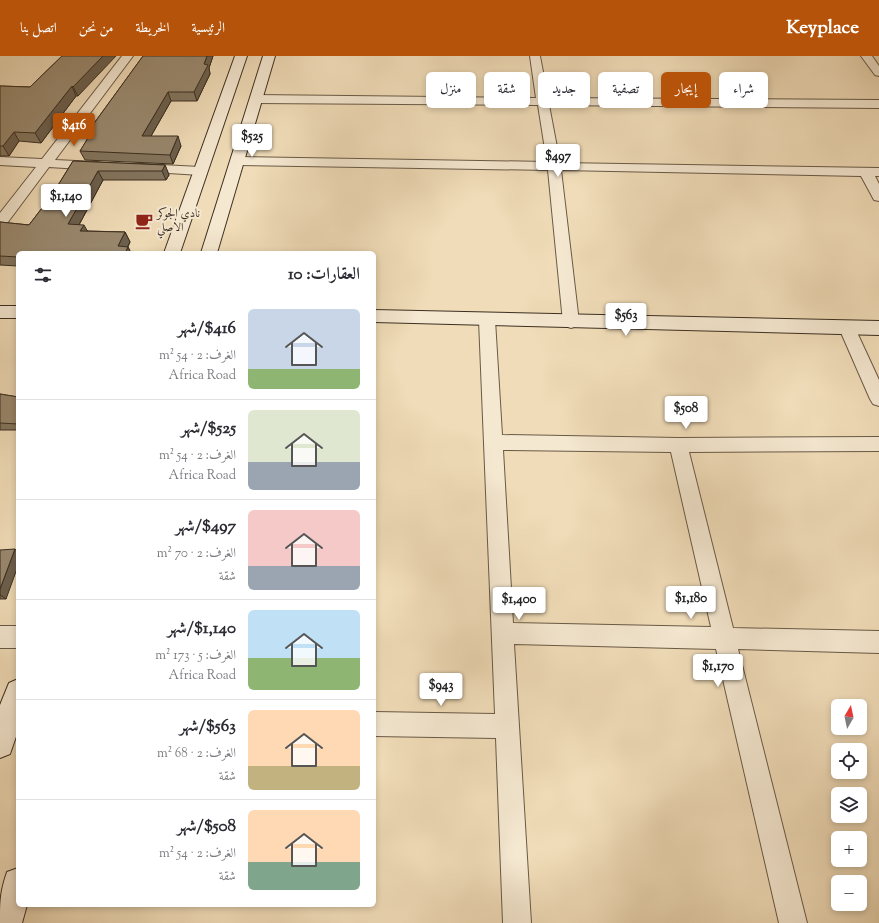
<!DOCTYPE html>
<html lang="ar">
<head>
<meta charset="utf-8">
<style>
	body { margin:0; font-family:"Sorts Mill Goudy",Amiri,serif; background:#f7f7f7; color:#2b2b33; direction:rtl; height:100vh; display:flex; flex-direction:column; font-size:15px; white-space:nowrap }
	* { box-sizing:border-box; margin:0 }
	p { font-size:13px; color:#7c7c81 }
	.icon { flex:none; width:22px; height:22px; fill:none; stroke:currentColor; stroke-width:2; stroke-linecap:round; stroke-linejoin:round }
	.map { position:relative; flex:1; overflow:hidden; direction:ltr }
	.drawer { position:absolute; left:16px; top:195px; width:360px; height:656px; display:flex; flex-direction:column; background:#fff; border-radius:6px; box-shadow:0 2px 6px #0003; direction:rtl }
	.drawer>* { flex:none }
	.guide { position:absolute; left:388px; top:16px; width:380px; height:36px; direction:rtl; display:flex; gap:8px }
	.needle { width:26px; rotate:9deg }
	.fabs { position:absolute; left:831px; top:643px; display:grid; gap:8px }
	.fabs a { display:grid; place-items:center; width:36px; height:36px; border-radius:6px; background:#fff; box-shadow:0 2px 6px #0003; font-size:20px }
	.price { position:absolute; translate:-50% -34px; padding:0 9px; border-radius:4px; background:#fff; color:#222; font-size:13px; line-height:26px; filter:drop-shadow(0 1px 2px #0008) }
	.price::after { content:''; position:absolute; left:50%; top:24px; width:12px; height:9px; margin-left:-6px; background:inherit; clip-path:polygon(0 0,100% 0,50% 100%) }
	.price.selected { background:#b45309; color:#fff }
	ul { padding:0; list-style:none }
	li { display:flex; align-items:center; gap:12px; height:100px; padding:0 16px }
	li+li { border-top:1px solid #e1e1e2 }
	li span { display:grid; place-items:center; flex:none; width:112px; height:80px; border-radius:6px; color:#555 }
	li>.icon { margin-inline-start:auto }
	span .icon { width:48px; height:48px; fill:#fffc; stroke-width:1 }
	li b { font-size:17px }
	h2 { display:flex; justify-content:space-between; align-items:center; height:48px; padding:0 16px; font-size:17px }
	.tag { padding:0 14px; border-radius:6px; background:#fff; box-shadow:0 2px 6px #0003; font-size:14px; line-height:36px }
	.tag.selected { background:#b45309; color:#fff }
	header { display:flex; align-items:center; gap:24px; box-sizing:border-box; height:56px; padding:0 20px; background:#b45309; color:#fff }
	header strong { font-size:19px }
	nav { display:flex; gap:22px; margin-inline-start:auto; font-size:14px }
	.map>svg:first-child { display:block }
</style>
</head>
<body>
<header>
<strong>Keyplace</strong>
<nav><a>الرئيسية</a><a>الخريطة</a><a>من نحن</a><a>اتصل بنا</a></nav>
</header>
<div class="map">
<svg width="879" height="867" viewBox="0 0 879 867">
	<rect width="100%" height="100%" fill="#f0dcb8"/>
	<filter id="stains"><feTurbulence type="fractalNoise" baseFrequency=".005" numOctaves="4"/><feColorMatrix values="0 0 0 0 .2 0 0 0 0 .09 0 0 0 0 .02 0 0 0 .5 -.17"/></filter>
	<radialGradient id="worn" r=".72"><stop offset=".6" stop-color="#630" stop-opacity="0"/><stop offset="1" stop-color="#630" stop-opacity=".3"/></radialGradient>
	<g fill="none" stroke-linecap="round" stroke-linejoin="round">
		<!-- street casing -->
		<g stroke="#695a46" stroke-width="2">
			<g id="street">
				<path d="M122,0H133L55,104L97,106L102,107L103,110L102,113L97,114L49,111L5,170L0,171V157L36,111L0,109V101L42,103Z"/>
				<path d="M530,0H540L548,42L879,44V52L549,49L560,107L879,112V120H875L879,128V145L874,144L861,120L561,114L579,266L577,270L571,272L565,270L563,266L548,114L237,109L232,108L231,105L232,102L237,101L547,106L538,49L256,47L252,45L250,43L252,41L256,39L536,42Z"/>
				<path d="M861,0H872L879,10V20L875,19Z"/>
				<path d="M142,108L200,111L205,112L207,115L205,118L200,119L137,115L136,112L137,109Z"/>
				<path d="M487,258L493,260L495,264L502,379L678,382L879,381V395L689,396L733,572L879,575V597L738,593L807,867H779L716,593L514,588L531,867H503L496,682L374,680V656L495,658L479,264L481,260ZM503,394L671,396L711,571L513,567Z"/>
				<path d="M847,266L853,268L855,272L879,324V350L873,348L870,343L839,272L841,268Z"/>
				<rect x="0" y="570" width="18" height="22"/>
			</g>
		</g>
		<!-- secondary casing -->
		<g stroke="#3c2f20" stroke-width="2">
			<g id="secondary">
				<path d="M235,0H247L180,197H164Z"/>
				<path d="M263,0H275L217,197H201Z"/>
				<rect x="0" y="250" width="18" height="12"/>
				<path d="M374,254L879,265V279L374,266Z"/>
				<path d="M18,623V675L10,698L0,702V649L9,627Z"/>
				<path d="M18,812V849H27L22,867H0C0,846 0,836 7,816Z"/>
			</g>
		</g>
		<!-- street -->
		<use href="#street" fill="#f5e8d1" fill-rule="evenodd"/>
		<!-- secondary -->
		<use href="#secondary" fill="#f5e8d1" fill-rule="evenodd"/>
	</g>
	<!-- wall -->
	<g fill="#84765f" stroke="#3c2f20">
		<path d="M62,0L78,40H76L41,87L19,85L9,100H0V30L30,31Z"/>
		<path d="M143,0H213L209,12L210,18L197,45H171L151,80L181,90L173,108L85,104L80,95L89,81L87,77Z"/>
		<path d="M73,105L165,109L169,119L166,124H103L79,169L88,175L125,176L130,186L128,191L131,197H18V210L0,209V166L29,169L52,139Z"/>
		<path d="M0,338L18,341V374H0Z"/>
		<path d="M0,494L6,543H0Z"/>
	</g>
	<!-- shaded-wall -->
	<g fill="#6c604e" stroke="#3c2f20">
		<path d="M103,0H116L78,40L73,31Z"/>
		<path d="M207,0H213L209,12L210,18L197,45L194,36Z"/>
		<path d="M72,30L76,40L41,87L35,77Z"/>
		<path d="M168,36L171,45L146,89L142,80Z"/>
		<path d="M14,76L19,85L9,100L3,90Z"/>
		<path d="M178,80L181,90L173,108L170,99Z"/>
		<path d="M165,109L169,119L166,124L162,115Z"/>
		<path d="M98,115L103,124L74,178L68,168Z"/>
		<path d="M84,169L89,178L80,175Z"/>
		<path d="M125,176L130,186L124,197L118,190Z"/>
		<path d="M128,191L131,197H125Z"/>
		<path d="M15,493L18,496V510L6,543L0,539V533Z"/>
	</g>
	<!-- building -->
	<g fill="#9a896f" stroke="#3c2f20">
		<path d="M62,0H103L73,31L72,30L35,77L14,76L3,90H0V30L30,31Z"/>
		<path d="M143,0H207L204,8L208,9L194,36H168L142,80H178L170,99L80,95L91,77H87Z"/>
		<path d="M73,105L165,109L162,115H98L68,168L84,169L80,175L125,176L118,190L128,191L125,197H18V201L0,200V166L29,169L52,139Z"/>
		<path d="M0,338L18,341V368L0,367Z"/>
		<path d="M15,493L0,533V494Z"/>
	</g>
	<!-- icons -->
	<defs>
		<g id="cafe-bare" transform="scale(1.38)"><path d="M-5.5-4.5H6V0H3Q3 3.5 0 3.5H-2.5Q-5.5 3.5-5.5 0ZM3-3.2v2h1.7v-2ZM-6 4.5H4V6H-6Z" fill="#8f2418" stroke="#f5e8d1" stroke-width="2.5" paint-order="stroke"/></g>
	</defs>
	<g fill-rule="evenodd">
		<use href="#cafe-bare" x="144" y="165"/>
	</g>
	<g text-anchor="middle" dominant-baseline="central" stroke-width="4" stroke-linejoin="round" paint-order="stroke">
		<!-- far-poi labels -->
		<g font-size="12" fill="#3c2f20" stroke="#f5e8d1" text-anchor="start">
			<text x="157" y="158">نادي الجوكر<tspan x="157" dy="14">الاصلي</tspan></text>
		</g>
	</g>
	<rect width="100%" height="100%" filter="url(#stains)"/>
	<rect width="100%" height="100%" fill="url(#worn)"/>
</svg>
<div class="fabs">
<a><svg class="needle" viewBox="-14 -14 28 28"><path d="M0-13l5 13h-10z" fill="#e53935"/><path d="M0 13l5-13h-10z" fill="#7c7c81"/></svg></a>
<a><svg class="icon" aria-label="locate" viewBox="0 0 24 24"><circle cx="12" cy="12" r="6"/><path d="M12 2v4M12 18v4M2 12h4M18 12h4"/></svg></a>
<a><svg class="icon" aria-label="layers" viewBox="0 0 24 24"><path d="M12 4l9 5-9 5-9-5zM3 14l9 5 9-5"/></svg></a>
<a>+</a>
<a>−</a>
</div>
<b class="price selected" style="left:74px;top:91px">$416</b>
<b class="price" style="left:252px;top:102px">$525</b>
<b class="price" style="left:558px;top:122px">$497</b>
<b class="price" style="left:66px;top:162px">$1,140</b>
<b class="price" style="left:626px;top:281px">$563</b>
<b class="price" style="left:686px;top:374px">$508</b>
<b class="price" style="left:691px;top:564px">$1,180</b>
<b class="price" style="left:519px;top:565px">$1,400</b>
<b class="price" style="left:718px;top:632px">$1,170</b>
<b class="price" style="left:441px;top:651px">$943</b>
<div class="guide">
<a class="tag">شراء</a>
<a class="tag selected">إيجار</a>
<a class="tag">تصفية</a>
<a class="tag">جديد</a>
<a class="tag">شقة</a>
<a class="tag">منزل</a>
</div>
<section class="drawer">
<h2>العقارات: 10<svg class="icon" aria-label="filters" viewBox="0 0 24 24"><path d="M4 7h16M4 17h16"/><circle cx="9" cy="7" r="2"/><circle cx="15" cy="17" r="2"/></svg></h2>
<ul>
<li><span style="background:linear-gradient(#c9d6e8 75%,#8fb573 0)"><svg class="icon" aria-label="home" viewBox="0 0 24 24"><path d="M3 11l9-7 9 7M6 9v11h12V9"/></svg></span><div><b>$416/شهر</b><p>الغرف: 2 · 54 m²</p><p>Africa Road</p></div></li>
<li><span style="background:linear-gradient(#dfe7d0 65%,#9aa5b1 0)"><svg class="icon" aria-label="home" viewBox="0 0 24 24"><path d="M3 11l9-7 9 7M6 9v11h12V9"/></svg></span><div><b>$525/شهر</b><p>الغرف: 2 · 54 m²</p><p>Africa Road</p></div></li>
<li><span style="background:linear-gradient(#f6c9c9 70%,#9aa5b1 0)"><svg class="icon" aria-label="home" viewBox="0 0 24 24"><path d="M3 11l9-7 9 7M6 9v11h12V9"/></svg></span><div><b>$497/شهر</b><p>الغرف: 2 · 70 m²</p><p>شقة</p></div></li>
<li><span style="background:linear-gradient(#bfe0f5 60%,#8fb573 0)"><svg class="icon" aria-label="home" viewBox="0 0 24 24"><path d="M3 11l9-7 9 7M6 9v11h12V9"/></svg></span><div><b>$1,140/شهر</b><p>الغرف: 5 · 173 m²</p><p>Africa Road</p></div></li>
<li><span style="background:linear-gradient(#ffd9b3 70%,#c2b280 0)"><svg class="icon" aria-label="home" viewBox="0 0 24 24"><path d="M3 11l9-7 9 7M6 9v11h12V9"/></svg></span><div><b>$563/شهر</b><p>الغرف: 2 · 68 m²</p><p>شقة</p></div></li>
<li><span style="background:linear-gradient(#ffd9b3 65%,#7fa58c 0)"><svg class="icon" aria-label="home" viewBox="0 0 24 24"><path d="M3 11l9-7 9 7M6 9v11h12V9"/></svg></span><div><b>$508/شهر</b><p>الغرف: 2 · 54 m²</p><p>شقة</p></div></li>
</ul>
</section>
</div>
</body>
</html>
